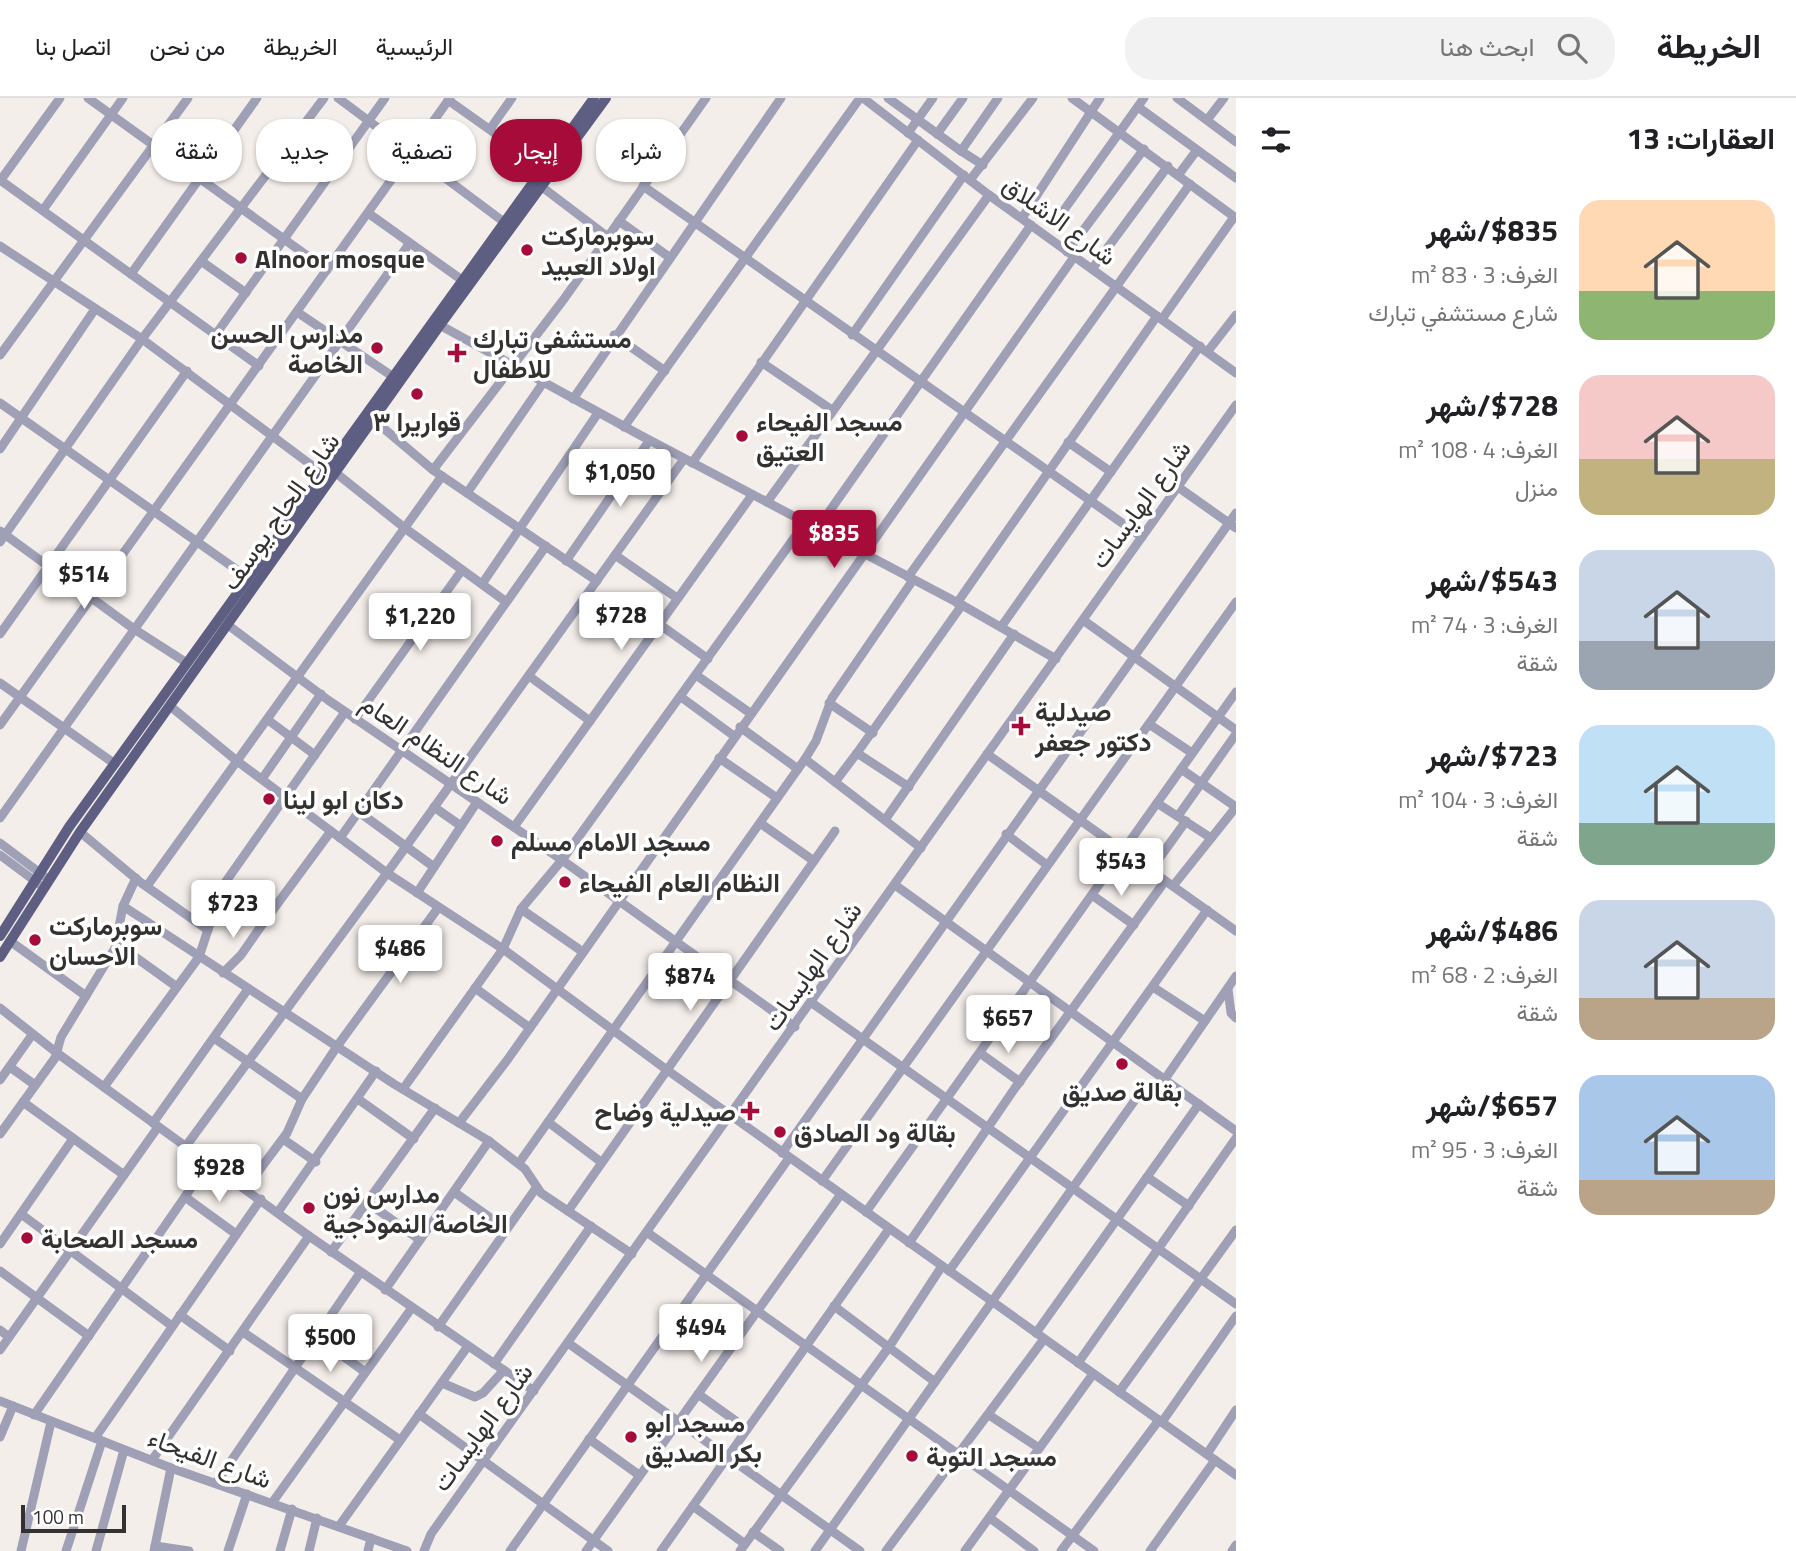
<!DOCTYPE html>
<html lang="ar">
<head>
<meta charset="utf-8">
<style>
	body { margin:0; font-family:"Titillium Web",Vazirmatn,sans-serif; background:#f2f2f2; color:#202124; direction:rtl; height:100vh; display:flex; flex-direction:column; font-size:26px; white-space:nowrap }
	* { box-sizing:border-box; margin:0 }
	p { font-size:23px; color:#757577 }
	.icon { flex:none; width:38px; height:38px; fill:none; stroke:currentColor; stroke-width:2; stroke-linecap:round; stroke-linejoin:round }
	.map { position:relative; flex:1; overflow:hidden; direction:ltr }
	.sheet { display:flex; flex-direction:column; background:#fff; width:560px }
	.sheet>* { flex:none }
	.hud { position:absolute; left:21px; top:21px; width:665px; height:63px; direction:rtl; display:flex; gap:14px }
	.scale { position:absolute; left:21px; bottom:18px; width:105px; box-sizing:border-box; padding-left:7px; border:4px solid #343230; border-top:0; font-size:19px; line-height:24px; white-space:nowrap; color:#343230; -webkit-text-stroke:5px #fff; paint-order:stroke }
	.price { position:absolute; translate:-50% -60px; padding:0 16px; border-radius:7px; background:#fff; color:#222; font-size:23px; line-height:46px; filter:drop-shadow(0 2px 4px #0008) }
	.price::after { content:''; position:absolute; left:50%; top:42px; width:21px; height:16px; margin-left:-10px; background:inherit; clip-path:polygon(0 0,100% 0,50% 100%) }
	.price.active { background:#a60b3a; color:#fff }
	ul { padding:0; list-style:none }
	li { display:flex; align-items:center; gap:21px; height:175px; padding:0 21px }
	li span { display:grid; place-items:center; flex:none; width:196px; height:140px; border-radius:21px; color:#555 }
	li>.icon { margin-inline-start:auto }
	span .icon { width:84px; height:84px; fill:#fffc; stroke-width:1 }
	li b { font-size:30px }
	h2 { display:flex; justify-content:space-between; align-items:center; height:84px; padding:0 21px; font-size:30px }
	.pill { padding:0 24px; border-radius:28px; background:#fff; box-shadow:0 2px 5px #0004; font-size:24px; line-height:63px }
	.pill.active { background:#a60b3a; color:#fff }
	header { display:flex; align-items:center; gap:42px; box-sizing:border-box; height:98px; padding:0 35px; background:#fff; border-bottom:2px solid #e0e0e0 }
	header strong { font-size:33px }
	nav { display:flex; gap:38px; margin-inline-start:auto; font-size:24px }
	.search { width:490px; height:63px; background:#f2f2f2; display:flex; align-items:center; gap:18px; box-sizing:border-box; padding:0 24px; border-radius:28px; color:#757577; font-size:26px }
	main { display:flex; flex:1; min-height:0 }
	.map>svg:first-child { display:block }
</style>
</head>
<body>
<header>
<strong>الخريطة</strong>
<div class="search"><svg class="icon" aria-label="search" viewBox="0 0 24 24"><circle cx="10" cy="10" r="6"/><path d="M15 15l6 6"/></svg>ابحث هنا</div>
<nav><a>الرئيسية</a><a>الخريطة</a><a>من نحن</a><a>اتصل بنا</a></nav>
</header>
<main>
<section class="sheet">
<h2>العقارات: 13<svg class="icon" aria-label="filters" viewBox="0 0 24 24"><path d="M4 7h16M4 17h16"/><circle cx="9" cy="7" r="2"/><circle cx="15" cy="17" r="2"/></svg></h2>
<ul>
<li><span style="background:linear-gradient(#ffd9b3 65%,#8fb573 0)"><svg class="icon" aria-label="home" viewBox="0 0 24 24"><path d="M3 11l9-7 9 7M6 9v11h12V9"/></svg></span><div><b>$835/شهر</b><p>الغرف: 3 · 83 m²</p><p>شارع مستشفي تبارك</p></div></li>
<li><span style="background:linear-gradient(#f6c9c9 60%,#c2b280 0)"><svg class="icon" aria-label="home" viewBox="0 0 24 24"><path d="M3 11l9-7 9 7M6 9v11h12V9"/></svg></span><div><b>$728/شهر</b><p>الغرف: 4 · 108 m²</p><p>منزل</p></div></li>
<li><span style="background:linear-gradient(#c9d6e8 65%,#9aa5b1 0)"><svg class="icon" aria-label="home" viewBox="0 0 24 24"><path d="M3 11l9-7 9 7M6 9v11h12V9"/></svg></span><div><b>$543/شهر</b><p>الغرف: 3 · 74 m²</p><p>شقة</p></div></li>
<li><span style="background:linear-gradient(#bfe0f5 70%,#7fa58c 0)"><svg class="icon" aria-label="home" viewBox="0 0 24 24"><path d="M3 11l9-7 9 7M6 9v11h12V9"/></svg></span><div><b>$723/شهر</b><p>الغرف: 3 · 104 m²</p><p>شقة</p></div></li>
<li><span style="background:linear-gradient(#c9d6e8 70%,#b9a48a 0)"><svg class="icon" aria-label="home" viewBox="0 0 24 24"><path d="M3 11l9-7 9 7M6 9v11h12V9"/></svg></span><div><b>$486/شهر</b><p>الغرف: 2 · 68 m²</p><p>شقة</p></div></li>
<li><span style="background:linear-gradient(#a9c7e8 75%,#b9a48a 0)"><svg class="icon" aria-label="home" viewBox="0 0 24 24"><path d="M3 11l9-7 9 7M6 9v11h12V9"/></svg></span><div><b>$657/شهر</b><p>الغرف: 3 · 95 m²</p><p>شقة</p></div></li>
</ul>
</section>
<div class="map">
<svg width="1236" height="1453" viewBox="0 0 1236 1453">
	<rect width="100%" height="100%" fill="#f4eeea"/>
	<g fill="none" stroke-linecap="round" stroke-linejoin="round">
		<!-- minor -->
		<g stroke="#9fa0b6" stroke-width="9">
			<path d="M88,0L327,172"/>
			<path d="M338,0L508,127"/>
			<path d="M863,0L989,97L1236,275"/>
			<path d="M888,0L961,53"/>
			<path d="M1072,0L1236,120"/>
			<path d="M1177,0L1236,44"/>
			<path d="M448,2L544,70"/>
			<path d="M1138,9L1236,80"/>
			<path d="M1207,22L1224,0"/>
			<path d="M490,31L512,0"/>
			<path d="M908,35L933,0"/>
			<path d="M937,36L963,0"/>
			<path d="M983,67L961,53L998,0"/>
			<path d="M1179,76L1197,52"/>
			<path d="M0,82L259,268"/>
			<path d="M970,82L1033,0"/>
			<path d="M0,83L60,0"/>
			<path d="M643,88L1142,439"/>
			<path d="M542,89L608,139"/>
			<path d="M43,112L123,0"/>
			<path d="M368,115L462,182"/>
			<path d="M1022,120L1100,0"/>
			<path d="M619,123L669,159"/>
			<path d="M1054,126L1144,0"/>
			<path d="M0,148L142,241L326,378"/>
			<path d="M1067,154L1144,51"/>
			<path d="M201,163L246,195"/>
			<path d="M1092,171L1168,68"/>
			<path d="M131,176L257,0"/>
			<path d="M297,214L392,278"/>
			<path d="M1162,221L1234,119"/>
			<path d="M436,225L638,336L962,507L1056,561"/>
			<path d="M216,236L385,0"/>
			<path d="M614,237L665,273"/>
			<path d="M852,237L964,77"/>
			<path d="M1208,253L1236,217"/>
			<path d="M0,257L188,0"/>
			<path d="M761,264L832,312"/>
			<path d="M573,301L781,0"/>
			<path d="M0,305L247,479"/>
			<path d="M369,318L433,372L597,483"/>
			<path d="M624,329L860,0"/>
			<path d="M1068,344L1111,374"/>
			<path d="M0,351L95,211"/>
			<path d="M692,365L918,42"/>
			<path d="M433,372L564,201L706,0"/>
			<path d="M336,375L406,431L505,503"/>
			<path d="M1178,389L1236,430"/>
			<path d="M467,395L543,285"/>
			<path d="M767,404L989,97"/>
			<path d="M817,431L1031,127"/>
			<path d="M0,433L134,531L187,565"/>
			<path d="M0,444L142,241L324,0"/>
			<path d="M615,457L677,500"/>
			<path d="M566,463L649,343"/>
			<path d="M908,479L1190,86"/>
			<path d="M482,486L598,315"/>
			<path d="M957,505L1157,218"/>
			<path d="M1083,522L1236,632"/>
			<path d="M659,526L708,561"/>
			<path d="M228,527L328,602L562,762L795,929"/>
			<path d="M1001,529L1200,248"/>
			<path d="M0,536L187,273"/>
			<path d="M696,577L750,615"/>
			<path d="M529,578L590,623"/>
			<path d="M0,585L115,666"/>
			<path d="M681,599L734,638"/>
			<path d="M829,605L873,635"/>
			<path d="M170,608L237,663L387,775L503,851L667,972L1236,1377"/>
			<path d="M355,621L462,472"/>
			<path d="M268,622L315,657"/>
			<path d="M1149,626L1192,655"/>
			<path d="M0,627L450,0"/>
			<path d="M740,629L798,671"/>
			<path d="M987,656L1236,833"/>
			<path d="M719,660L777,700"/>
			<path d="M805,661L921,750"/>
			<path d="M1181,671L1236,709"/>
			<path d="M262,681L321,596"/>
			<path d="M835,684L857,655"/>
			<path d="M909,689L857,655L962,507"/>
			<path d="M1157,705L1211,740"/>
			<path d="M434,709L461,728"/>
			<path d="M359,714L434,769"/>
			<path d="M1178,718L1236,636"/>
			<path d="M0,720L409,146"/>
			<path d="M885,722L1014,536"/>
			<path d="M760,725L814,763"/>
			<path d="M514,729L752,397"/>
			<path d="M80,734L140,784L208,832"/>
			<path d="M1006,736L1047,767"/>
			<path d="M340,740L546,448"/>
			<path d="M0,745L48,781"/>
			<path d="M0,757L43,789"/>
			<path d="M1150,773L1186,723"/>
			<path d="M895,787L1236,1033"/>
			<path d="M147,788L442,378"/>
			<path d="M1173,788L1236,709"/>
			<path d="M417,795L477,704"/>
			<path d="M218,796L264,824L331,733"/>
			<path d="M1092,797L1134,827"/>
			<path d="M123,808L394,986L489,1043L525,1071L541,1095L632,1156"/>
			<path d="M521,811L583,854"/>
			<path d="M10,843L86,898"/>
			<path d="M117,846L177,889"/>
			<path d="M223,875L241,857L264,824"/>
			<path d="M1153,889L1205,923"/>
			<path d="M475,890L530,930"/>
			<path d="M1228,891L1231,915L1236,920"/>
			<path d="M812,905L1236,1206"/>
			<path d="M0,910L57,955L309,1138L534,1293"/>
			<path d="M214,940L302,1001"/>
			<path d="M980,955L1020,984"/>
			<path d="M10,969L35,987"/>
			<path d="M0,982L32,937"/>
			<path d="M104,989L199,859L222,789L345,614"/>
			<path d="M403,991L503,851L521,811L562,762L805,425"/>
			<path d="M358,1001L414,1041"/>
			<path d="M23,1004L124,1077"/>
			<path d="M548,1024L601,1064"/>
			<path d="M153,1025L248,891"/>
			<path d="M459,1025L508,961L1074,159"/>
			<path d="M0,1036L55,960L61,939L115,850L123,808L136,780"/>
			<path d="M283,1041L316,1064"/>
			<path d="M186,1048L387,775L684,361"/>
			<path d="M782,1055L1236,415"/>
			<path d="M519,1065L805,661L816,643L832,600L913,482"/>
			<path d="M1147,1079L1189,1108"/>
			<path d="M822,1083L1236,504"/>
			<path d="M246,1090L287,1035L302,1001L338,947L438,810"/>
			<path d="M454,1094L506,1131"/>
			<path d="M185,1099L236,1136"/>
			<path d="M367,1104L420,1142"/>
			<path d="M568,1113L835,733"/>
			<path d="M278,1114L376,973"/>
			<path d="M866,1114L1236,594"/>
			<path d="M21,1116L172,1228"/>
			<path d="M648,1135L1094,1453"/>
			<path d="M909,1145L1015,990L1165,783"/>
			<path d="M0,1146L72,1042"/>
			<path d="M331,1154L435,1010"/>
			<path d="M0,1173L89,1238"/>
			<path d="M949,1173L1207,812"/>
			<path d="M385,1192L489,1043"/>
			<path d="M834,1208L935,1284"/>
			<path d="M180,1217L230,1253"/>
			<path d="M438,1229L536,1090"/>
			<path d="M0,1232L9,1239"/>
			<path d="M243,1234L400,1342"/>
			<path d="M1036,1235L1199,1006"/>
			<path d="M317,1239L365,1274"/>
			<path d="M568,1245L860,1453"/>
			<path d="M0,1252L158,1029"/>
			<path d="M1078,1265L1236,1040"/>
			<path d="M494,1266L591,1128"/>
			<path d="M442,1285L475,1299L483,1295L504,1272"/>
			<path d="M1119,1294L1236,1132"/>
			<path d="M698,1296L747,1331"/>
			<path d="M0,1303L171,1370L407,1453"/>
			<path d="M419,1316L608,1453"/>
			<path d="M34,1317L209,1064"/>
			<path d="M989,1317L1039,1350"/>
			<path d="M1162,1324L1236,1218"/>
			<path d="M0,1339L13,1308"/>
			<path d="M95,1340L261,1101"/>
			<path d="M589,1341L639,1377"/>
			<path d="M1207,1356L1236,1312"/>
			<path d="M152,1362L309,1138"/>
			<path d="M216,1385L360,1175"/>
			<path d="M272,1405L411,1211"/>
			<path d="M693,1408L745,1446"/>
			<path d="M990,1420L1034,1453"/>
			<path d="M339,1428L468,1248"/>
			<path d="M753,1434L780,1453"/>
			<path d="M155,1448L189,1453"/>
			<path d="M21,1453L51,1324"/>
			<path d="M66,1453L102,1343"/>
			<path d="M96,1453L124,1352"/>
			<path d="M154,1453L171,1370"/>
			<path d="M228,1453L247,1396"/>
			<path d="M280,1453L292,1411"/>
			<path d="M309,1453L317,1420"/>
			<path d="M368,1453L371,1440"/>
			<path d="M424,1453L431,1436L1236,307"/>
			<path d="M510,1453L789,1060"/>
			<path d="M586,1453L841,1096"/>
			<path d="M661,1453L889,1131"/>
			<path d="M740,1453L889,1249L942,1168"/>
			<path d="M815,1453L1135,1002L1165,981L1236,878"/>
			<path d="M886,1453L1044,1241"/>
			<path d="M965,1453L1093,1276"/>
			<path d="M1061,1453L1159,1322"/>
			<path d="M1150,1453L1215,1362"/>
			<path d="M1232,1453L1236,1447"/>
		</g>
		<!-- major -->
		<g stroke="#5e5e83" stroke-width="10">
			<path d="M0,838L69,729L594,0"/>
			<path d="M0,859L80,734L440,227L606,0"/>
		</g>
	</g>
	<!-- markers -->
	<g fill="#a60b3a" stroke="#fff" stroke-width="2.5">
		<circle cx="527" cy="152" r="7"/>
		<circle cx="241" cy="160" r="7"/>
		<circle cx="377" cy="250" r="7"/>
		<path d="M453.5 244.5h7v7h7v7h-7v7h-7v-7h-7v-7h7z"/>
		<circle cx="417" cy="296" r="7"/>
		<circle cx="742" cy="338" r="7"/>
		<path d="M1017.5 617.5h7v7h7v7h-7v7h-7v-7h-7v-7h7z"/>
		<circle cx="269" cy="701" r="7"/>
		<circle cx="497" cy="743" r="7"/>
		<circle cx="565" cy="784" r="7"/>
		<circle cx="35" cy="842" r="7"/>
		<circle cx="1122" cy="966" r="7"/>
		<path d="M746.5 1002.5h7v7h7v7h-7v7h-7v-7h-7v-7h7z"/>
		<circle cx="780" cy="1034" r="7"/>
		<circle cx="309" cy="1110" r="7"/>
		<circle cx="27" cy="1140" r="7"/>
		<circle cx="631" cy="1339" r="7"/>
		<circle cx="912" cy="1358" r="7"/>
	</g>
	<g text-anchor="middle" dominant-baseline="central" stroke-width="7" stroke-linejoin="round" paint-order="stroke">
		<!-- street labels -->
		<g font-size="26" fill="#343230" stroke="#fff">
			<text transform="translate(1060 122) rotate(36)">شارع الاشلاق</text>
			<text transform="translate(1140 406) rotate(-54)">شارع الهايسات</text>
			<text transform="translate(280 413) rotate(-55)">شارع الحاج يوسف</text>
			<text transform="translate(437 651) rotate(34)">شارع النظام العام</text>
			<text transform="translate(812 868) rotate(-55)">شارع الهايسات</text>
			<text transform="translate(482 1329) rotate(-54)">شارع الهايسات</text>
			<text transform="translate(210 1360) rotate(20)">شارع الفيحاء</text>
		</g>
		<!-- poi labels -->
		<g font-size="26" font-weight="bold" fill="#343230" stroke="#fff" text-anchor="start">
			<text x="541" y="137">سوبرماركت<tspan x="541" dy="30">اولاد العبيد</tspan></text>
			<text x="255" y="160">Alnoor mosque</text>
			<text x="363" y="235" text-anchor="end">مدارس الحسن<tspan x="363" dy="30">الخاصة</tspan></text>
			<text x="473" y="240">مستشفى تبارك<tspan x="473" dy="30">للاطفال</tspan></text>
			<text x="417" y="323" text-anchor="middle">قواريرا ٣</text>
			<text x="756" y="323">مسجد الفيحاء<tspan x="756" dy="30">العتيق</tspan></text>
			<text x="1035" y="613">صيدلية<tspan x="1035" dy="30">دكتور جعفر</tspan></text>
			<text x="283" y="701">دكان ابو لينا</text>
			<text x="511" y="743">مسجد الامام مسلم</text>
			<text x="579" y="784">النظام العام الفيحاء</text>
			<text x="49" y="827">سوبرماركت<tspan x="49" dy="30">الاحسان</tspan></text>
			<text x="1122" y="993" text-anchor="middle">بقالة صديق</text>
			<text x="736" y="1013" text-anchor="end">صيدلية وضاح</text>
			<text x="794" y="1034">بقالة ود الصادق</text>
			<text x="323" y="1095">مدارس نون<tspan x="323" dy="30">الخاصة النموذجية</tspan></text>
			<text x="41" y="1140">مسجد الصحابة</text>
			<text x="645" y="1324">مسجد ابو<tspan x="645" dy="30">بكر الصديق</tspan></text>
			<text x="926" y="1358">مسجد التوبة</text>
		</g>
	</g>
</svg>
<div class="scale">100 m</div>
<b class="price" style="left:620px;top:411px">$1,050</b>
<b class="price active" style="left:834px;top:472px">$835</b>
<b class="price" style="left:84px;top:513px">$514</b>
<b class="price" style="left:621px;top:554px">$728</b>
<b class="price" style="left:420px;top:555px">$1,220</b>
<b class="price" style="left:1121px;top:800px">$543</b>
<b class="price" style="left:233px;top:842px">$723</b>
<b class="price" style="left:400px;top:887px">$486</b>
<b class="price" style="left:690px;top:915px">$874</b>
<b class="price" style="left:1008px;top:957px">$657</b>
<b class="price" style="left:219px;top:1106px">$928</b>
<b class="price" style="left:701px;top:1266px">$494</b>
<b class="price" style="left:330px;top:1276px">$500</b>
<div class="hud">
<a class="pill">شراء</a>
<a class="pill active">إيجار</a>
<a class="pill">تصفية</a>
<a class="pill">جديد</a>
<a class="pill">شقة</a>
</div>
</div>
</main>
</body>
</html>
